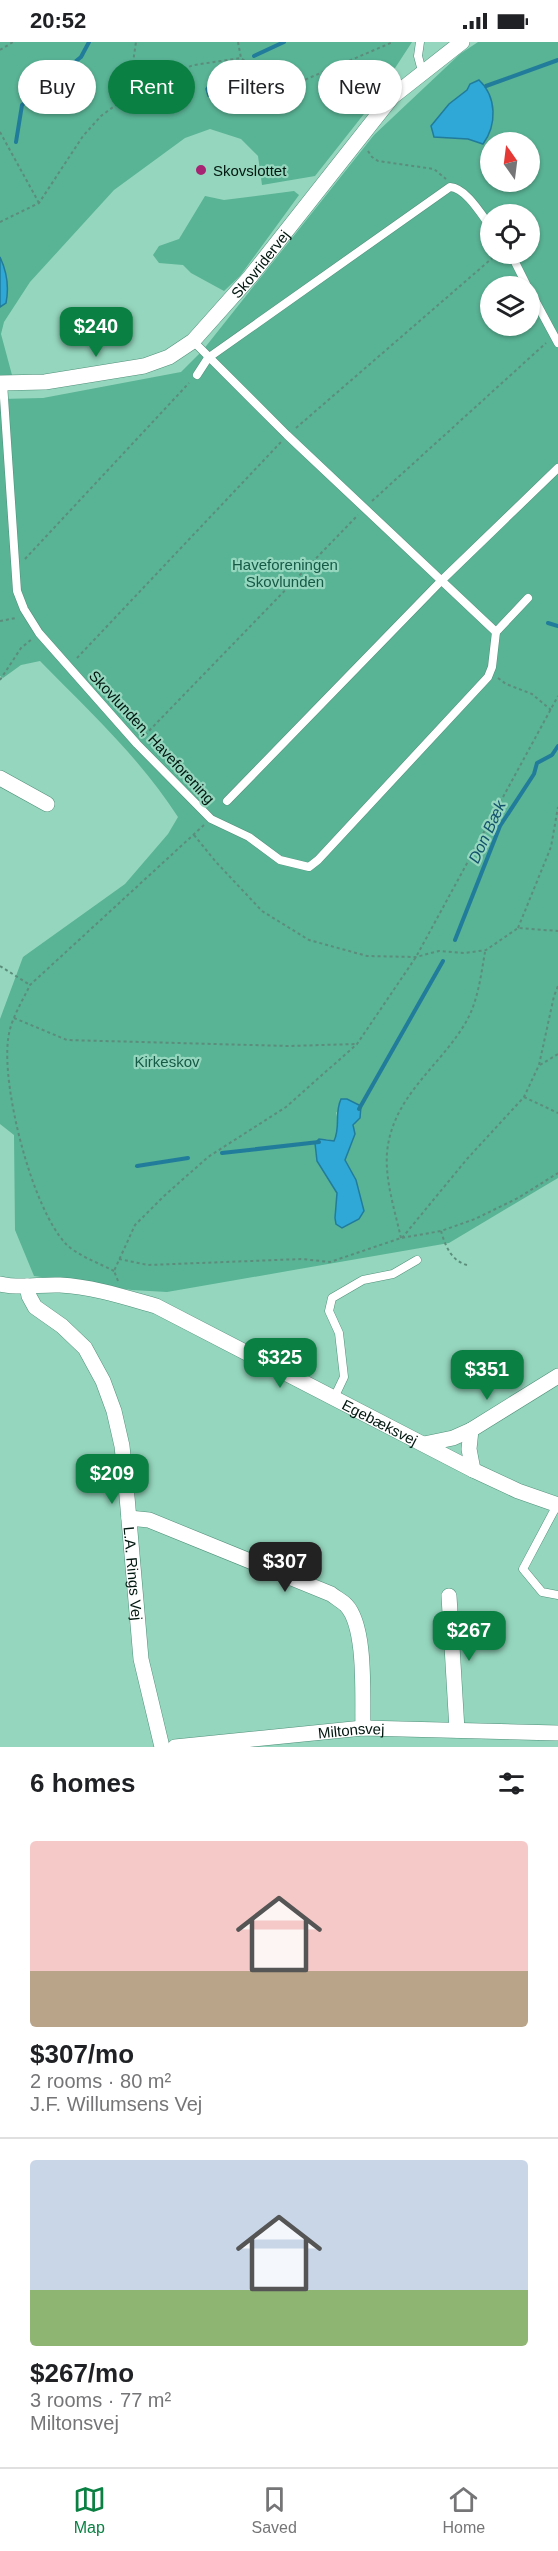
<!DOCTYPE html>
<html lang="en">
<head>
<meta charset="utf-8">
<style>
	body { margin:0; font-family:Helvetica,sans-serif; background:#f2f2f2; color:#202124; height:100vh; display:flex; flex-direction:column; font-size:22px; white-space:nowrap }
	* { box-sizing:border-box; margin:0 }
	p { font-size:20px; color:#757577 }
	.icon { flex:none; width:33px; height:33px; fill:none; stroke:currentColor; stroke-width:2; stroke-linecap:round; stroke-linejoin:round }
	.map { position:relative; height:1705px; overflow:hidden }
	.side { display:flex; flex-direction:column; background:#fff; flex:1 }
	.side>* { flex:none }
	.guide { position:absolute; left:18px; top:18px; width:522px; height:54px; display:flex; gap:12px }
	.needle { width:39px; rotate:346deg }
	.tools { position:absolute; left:480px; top:90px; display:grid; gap:12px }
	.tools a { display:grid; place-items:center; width:60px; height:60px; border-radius:50%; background:#fff; box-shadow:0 2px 4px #0004; font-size:30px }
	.price { position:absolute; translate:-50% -51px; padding:0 14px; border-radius:12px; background:#0b8043; color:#fff; font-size:20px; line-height:39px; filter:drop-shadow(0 2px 3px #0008) }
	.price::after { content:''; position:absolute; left:50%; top:36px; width:18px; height:14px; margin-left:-9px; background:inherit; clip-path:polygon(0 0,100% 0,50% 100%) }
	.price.current { background:#222; color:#fff }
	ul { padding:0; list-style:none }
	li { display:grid; align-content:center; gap:12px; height:318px; padding:0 30px }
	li+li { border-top:2px solid #e0e0e0 }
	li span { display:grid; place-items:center; height:186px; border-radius:6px; color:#555 }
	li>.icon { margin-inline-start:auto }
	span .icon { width:108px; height:108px; fill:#fffc; stroke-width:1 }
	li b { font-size:26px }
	h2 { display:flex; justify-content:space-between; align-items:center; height:72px; padding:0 30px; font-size:26px }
	.pill { padding:0 21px; border-radius:27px; background:#fff; box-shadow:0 2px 4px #0004; font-size:21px; line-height:54px }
	.pill.current { background:#0b8043; color:#fff }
	.status { display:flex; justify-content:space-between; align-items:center; height:42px; padding:0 30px; background:#fff; direction:ltr }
	.status svg { height:16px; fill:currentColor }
	.tabs { display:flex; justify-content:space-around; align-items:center; height:84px; border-top:2px solid #e0e0e0; background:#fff; font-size:16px; color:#757577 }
	.tabs a { display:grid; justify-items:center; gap:3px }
	.tabs .current { color:#0b8043 }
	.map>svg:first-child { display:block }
</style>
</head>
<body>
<div class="status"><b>20:52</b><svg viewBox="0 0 49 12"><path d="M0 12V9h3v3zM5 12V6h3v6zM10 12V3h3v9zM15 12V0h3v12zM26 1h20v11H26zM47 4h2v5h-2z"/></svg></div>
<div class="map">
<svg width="558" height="1705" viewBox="0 0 558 1705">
	<rect width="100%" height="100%" fill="#95d6be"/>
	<!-- green -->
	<g fill="#59b395" fill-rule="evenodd">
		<path d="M0,0H412L371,63L315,134L262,143L258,114L241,97L210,87L185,96L114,148L30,240L4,280L1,292L12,333L0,334Z"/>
		<path d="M478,0H558V1136L449,1201L167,1250L132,1248L34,1234L15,1188L14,1093L0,1082V977L23,915L125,842L168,792L178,775C140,716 89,669 40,619L21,623L3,636L0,634V357L43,356L181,330L203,308L374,93L460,12ZM490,100H530V140H490ZM490,172H530V212H490ZM490,244H530V284H490ZM336,1070L355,1080L345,1118L335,1176C336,1168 339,1159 337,1152C333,1134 313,1125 316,1104L326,1097L334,1099L339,1084Z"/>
		<path d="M294,149L299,153L240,234L224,249L191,231L183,223L159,221L153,213L159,204L179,197L205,154L224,158Z"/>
	</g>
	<!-- water -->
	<g fill="#2fa8d7" stroke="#217c9b" stroke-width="1.5">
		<path d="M223,35L232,41L225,51L216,58L208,54L206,47L210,41Z"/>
		<path d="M479,38C497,55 497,83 483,102L468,97L434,95L431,84L449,62L467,48L470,42Z"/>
		<path d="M0,215C7,230 9,246 6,261L0,265Z"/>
		<path d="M341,1057H347L361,1064L360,1076L353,1083L355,1092L345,1118L356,1138L364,1169L359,1177L342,1186L336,1182L335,1176L337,1151L317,1119L315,1101L319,1097L334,1099C341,1084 334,1072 341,1057Z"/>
	</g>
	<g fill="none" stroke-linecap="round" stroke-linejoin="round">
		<!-- stream -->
		<g stroke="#217c9b" stroke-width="4">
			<path d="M254,14L284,0"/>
			<path d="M229,38L235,32"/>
			<path d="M486,44L558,18"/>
			<path d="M16,100L22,63L81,15L89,0"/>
			<path d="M548,581L558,584"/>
			<path d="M455,898L500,784L534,732L537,721L552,713L558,704"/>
			<path d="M359,1067L443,919"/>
			<path d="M222,1111L319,1100"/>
			<path d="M137,1124L188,1116"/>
		</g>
		<!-- lane casing -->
		<g stroke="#50907a" stroke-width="9">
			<g id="lane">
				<path d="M420,0L418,14L422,29"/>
				<path d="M511,212L527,244"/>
				<path d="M530,249L558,301"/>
				<path d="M193,299L287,393L496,590"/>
				<path d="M197,333L208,316L450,145C466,146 481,172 490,184"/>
				<path d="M3,341L17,549L24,567L39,591L137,702L211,777L249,795L280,818L309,825L318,818L488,635L492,625L496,590"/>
				<path d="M496,590L528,556"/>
				<path d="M227,759L441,539L558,426"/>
				<path d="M334,1356L344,1335L339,1291L329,1269L332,1256L363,1238L393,1232L417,1218"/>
				<path d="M557,1463L523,1527L542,1550L558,1553"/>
			</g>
		</g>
		<!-- street casing -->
		<g stroke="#50907a" stroke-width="16">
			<g id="street">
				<path id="s1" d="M0,341L45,340L144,324L169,315L193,299L250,235L392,55L462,0"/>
				<path d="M0,736L47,762"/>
				<path id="s2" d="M0,1242C20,1247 40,1242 60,1243C94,1245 124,1255 156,1264L473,1428L518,1449L558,1463"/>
				<path id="s3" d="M27,1244L29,1254L35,1265L62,1284L85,1306L103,1339L114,1369L122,1404L126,1443L141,1617L162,1705"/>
				<path d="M471,1388L469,1407L473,1428"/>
				<path d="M424,1402L453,1396L471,1388L558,1334"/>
				<path d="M129,1476L149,1478L331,1552C336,1556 342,1559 346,1563C367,1585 362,1656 363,1686"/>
				<path d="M449,1554L457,1688"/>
				<path id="s4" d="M175,1705L363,1686L558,1691"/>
			</g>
		</g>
		<!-- path -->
		<g stroke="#5c8d7c" stroke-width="2" stroke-dasharray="3 3" stroke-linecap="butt">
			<path d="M238,0L241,16"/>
			<path d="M0,8L13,0"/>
			<path d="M132,51L130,41L136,0"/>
			<path d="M0,90L39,161"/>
			<path d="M368,109L372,115L378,119L434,127L446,137"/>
			<path d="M0,180L39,161L83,94L101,74L132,51L170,31L194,23L241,16C259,29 256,44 281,48L393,0"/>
			<path d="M296,386L497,212"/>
			<path d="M372,459L546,301"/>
			<path d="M25,517L189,341"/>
			<path d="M0,579L16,576"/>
			<path d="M77,616L281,400"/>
			<path d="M498,636L506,642L532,652L551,668"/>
			<path d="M0,638L21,606L32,597"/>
			<path d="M145,693L358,473"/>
			<path d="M194,793L216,820L262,869L309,898L367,914L416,915L439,909L465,911L486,908L518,886L558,889"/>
			<path d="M518,886L551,805L558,765"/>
			<path d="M0,924L30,943"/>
			<path d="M14,976L67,998L288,1004L357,1002"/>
			<path d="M540,1023L558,1012"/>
			<path d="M524,1055L558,1071"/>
			<path d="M441,1189C445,1203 451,1219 467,1223"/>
			<path d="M401,1196C395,1169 385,1139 387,1111C392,1054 440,1025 466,980C478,959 481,933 485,910"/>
			<path d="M402,1196L467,1117L524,1055L539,1023L554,954L558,944"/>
			<path d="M119,1217L148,1223L302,1217L330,1220L401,1196L441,1189L475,1177L518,1156L558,1131"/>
			<path d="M114,1229C99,1221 78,1214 66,1202C32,1166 2,1047 8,998C10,978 22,960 30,943L204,783"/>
			<path d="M118,1239L114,1229L135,1183L163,1155L208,1115L286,1065L357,1002L416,915L558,654"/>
		</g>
		<!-- lane -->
		<use href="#lane" stroke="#fff" stroke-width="8"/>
		<!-- street -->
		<use href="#street" stroke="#fff" stroke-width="15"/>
	</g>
	<!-- markers -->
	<circle fill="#a62472" stroke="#95d6be" stroke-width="2" cx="201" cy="128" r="6"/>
	<g text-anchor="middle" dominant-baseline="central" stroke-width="4.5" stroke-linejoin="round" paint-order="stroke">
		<!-- poi labels -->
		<g font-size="15" fill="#00170f" stroke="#95d6be" text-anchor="start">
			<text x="213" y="128">Skovslottet</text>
		</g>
		<!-- street labels -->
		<g font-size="15" fill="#00170f" stroke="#95d6be">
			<text stroke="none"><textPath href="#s1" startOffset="303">Skovridervej</textPath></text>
			<text transform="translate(152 695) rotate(47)">Skovlunden, Haveforening</text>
			<text stroke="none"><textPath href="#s2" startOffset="411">Egebæksvej</textPath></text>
			<text stroke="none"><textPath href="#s3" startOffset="321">L.A. Rings Vej</textPath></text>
			<text stroke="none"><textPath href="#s4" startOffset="177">Miltonsvej</textPath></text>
		</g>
		<!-- park labels -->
		<g font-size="15" fill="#165945" stroke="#95d6be">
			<text x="285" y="522">Haveforeningen<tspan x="285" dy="17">Skovlunden</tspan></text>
			<text x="167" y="1019">Kirkeskov</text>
		</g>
		<!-- water labels -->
		<g font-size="16" font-style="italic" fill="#14536c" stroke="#95d6be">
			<text transform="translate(487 790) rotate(-65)">Don Bæk</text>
		</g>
	</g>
</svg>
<div class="tools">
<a><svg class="needle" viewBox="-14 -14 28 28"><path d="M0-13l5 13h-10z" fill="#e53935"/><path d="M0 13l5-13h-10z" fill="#757577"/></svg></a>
<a><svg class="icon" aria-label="locate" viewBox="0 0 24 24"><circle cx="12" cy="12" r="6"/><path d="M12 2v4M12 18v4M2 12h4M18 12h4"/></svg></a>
<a><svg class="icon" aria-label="layers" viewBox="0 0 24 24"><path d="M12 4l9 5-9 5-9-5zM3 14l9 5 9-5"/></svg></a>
</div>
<b class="price" style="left:96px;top:316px">$240</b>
<b class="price" style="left:280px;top:1347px">$325</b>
<b class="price" style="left:487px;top:1359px">$351</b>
<b class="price" style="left:112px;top:1463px">$209</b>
<b class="price current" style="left:285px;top:1551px">$307</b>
<b class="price" style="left:469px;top:1620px">$267</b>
<div class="guide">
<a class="pill">Buy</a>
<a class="pill current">Rent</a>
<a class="pill">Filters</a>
<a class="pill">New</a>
</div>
</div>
<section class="side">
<h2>6 homes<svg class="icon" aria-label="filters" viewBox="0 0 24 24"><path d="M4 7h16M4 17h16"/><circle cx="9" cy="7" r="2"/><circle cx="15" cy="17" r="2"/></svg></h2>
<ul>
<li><span style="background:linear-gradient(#f6c9c9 70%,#b9a48a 0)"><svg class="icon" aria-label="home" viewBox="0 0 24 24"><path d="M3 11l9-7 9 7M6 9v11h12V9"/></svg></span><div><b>$307/mo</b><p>2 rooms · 80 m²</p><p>J.F. Willumsens Vej</p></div></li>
<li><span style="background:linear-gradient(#c9d6e8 70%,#8fb573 0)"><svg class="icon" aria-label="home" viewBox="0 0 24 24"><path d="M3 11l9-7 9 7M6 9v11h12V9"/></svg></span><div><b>$267/mo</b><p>3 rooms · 77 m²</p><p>Miltonsvej</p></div></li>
</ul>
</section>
<nav class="tabs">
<a class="current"><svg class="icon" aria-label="map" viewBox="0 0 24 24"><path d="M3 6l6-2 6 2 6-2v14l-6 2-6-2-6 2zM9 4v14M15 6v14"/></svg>Map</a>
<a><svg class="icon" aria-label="saved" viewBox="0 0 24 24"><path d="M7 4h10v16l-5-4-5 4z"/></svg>Saved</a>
<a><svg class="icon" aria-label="home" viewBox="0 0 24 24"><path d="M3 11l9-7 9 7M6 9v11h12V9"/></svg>Home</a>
</nav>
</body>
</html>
